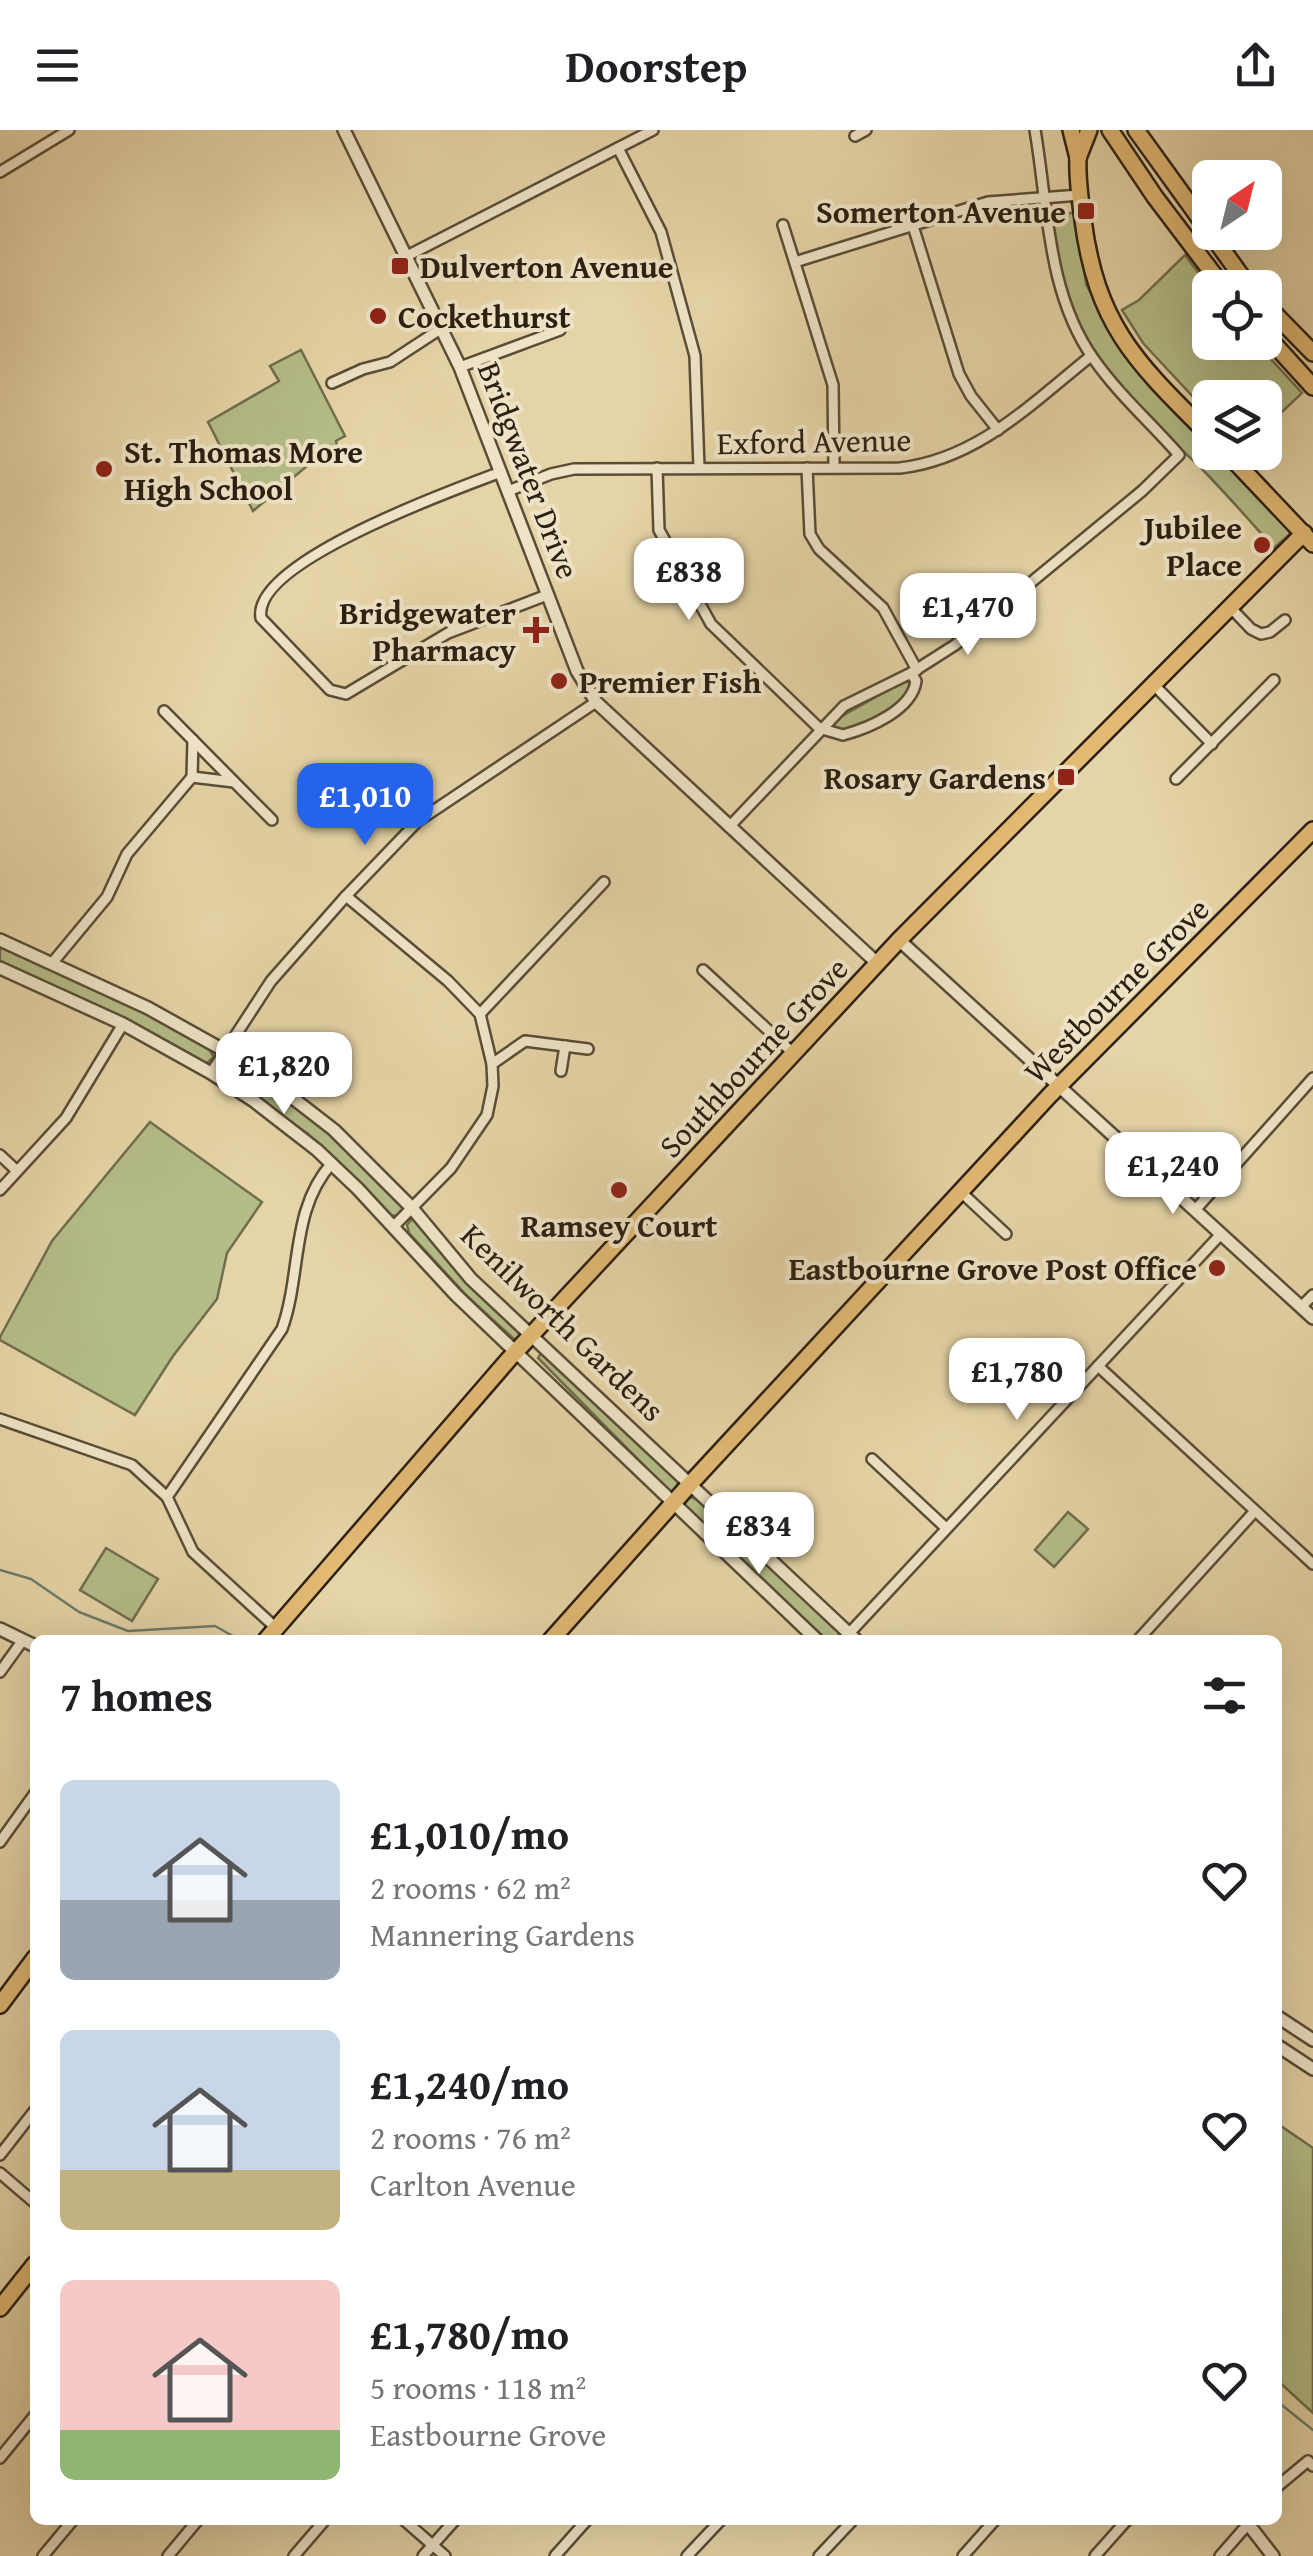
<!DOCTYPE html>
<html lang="en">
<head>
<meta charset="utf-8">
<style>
	body { margin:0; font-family:"Gentium Book Plus",serif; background:#f2f2f2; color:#202124; height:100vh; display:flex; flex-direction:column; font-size:38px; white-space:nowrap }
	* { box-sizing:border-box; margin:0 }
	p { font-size:32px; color:#757577 }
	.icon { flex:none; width:55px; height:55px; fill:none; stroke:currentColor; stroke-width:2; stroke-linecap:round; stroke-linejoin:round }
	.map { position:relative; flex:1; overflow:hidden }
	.details { position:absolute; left:30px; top:1505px; width:1252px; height:890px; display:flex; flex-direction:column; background:#fff; border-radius:15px; box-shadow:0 10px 40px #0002 }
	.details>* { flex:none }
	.needle { width:65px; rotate:35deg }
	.buttons { position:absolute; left:1192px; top:30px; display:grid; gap:20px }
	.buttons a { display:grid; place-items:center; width:90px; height:90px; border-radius:15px; background:#fff; box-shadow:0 10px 40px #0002; font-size:50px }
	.price { position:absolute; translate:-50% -85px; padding:0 22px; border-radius:20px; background:#fff; color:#222; font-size:32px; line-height:65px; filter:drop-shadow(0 2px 5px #0008) }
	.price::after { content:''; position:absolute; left:50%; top:60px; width:30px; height:22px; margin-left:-15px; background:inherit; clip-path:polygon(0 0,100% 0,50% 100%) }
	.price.active { background:#2563eb; color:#fff }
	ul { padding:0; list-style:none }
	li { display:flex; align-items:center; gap:30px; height:250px; padding:0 30px }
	li span { display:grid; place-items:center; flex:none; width:280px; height:200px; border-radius:15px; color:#555 }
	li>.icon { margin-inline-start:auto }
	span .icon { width:120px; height:120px; fill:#fffc; stroke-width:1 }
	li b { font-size:42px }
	h2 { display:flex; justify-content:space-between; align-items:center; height:120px; padding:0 30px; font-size:42px }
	header { display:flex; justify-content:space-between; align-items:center; height:130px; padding:0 30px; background:#fff; font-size:45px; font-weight:600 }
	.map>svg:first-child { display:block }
</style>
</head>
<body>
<header><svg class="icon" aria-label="menu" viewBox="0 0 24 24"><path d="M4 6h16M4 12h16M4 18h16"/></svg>Doorstep<svg class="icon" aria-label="share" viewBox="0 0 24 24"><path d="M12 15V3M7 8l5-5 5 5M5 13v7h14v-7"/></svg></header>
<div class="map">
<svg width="1313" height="2426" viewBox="0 0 1313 2426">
	<rect width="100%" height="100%" fill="#e5d4a7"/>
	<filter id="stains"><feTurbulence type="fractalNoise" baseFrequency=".002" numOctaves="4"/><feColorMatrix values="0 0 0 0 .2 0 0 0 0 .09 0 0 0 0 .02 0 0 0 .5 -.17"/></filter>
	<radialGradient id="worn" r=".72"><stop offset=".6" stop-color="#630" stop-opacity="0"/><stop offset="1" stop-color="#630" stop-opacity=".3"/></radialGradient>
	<!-- green -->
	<g fill="#b4bd88" stroke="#706e4d" stroke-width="2.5">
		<path d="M1078,82L1086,154L1119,218L1210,315V322L1218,323L1289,397L1290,404L1274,418C1249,390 1224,361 1197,334C1175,313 1150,294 1129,272C1082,219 1054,157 1052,86Z"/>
		<path d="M1185,125L1210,158V212L1256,213L1302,263L1265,298V268H1210V285L1143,213L1122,180L1139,170Z"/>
		<path d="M301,220L345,306L336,311L337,316L306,331L307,336L253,381L208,292L279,251L270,236Z"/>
		<path d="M904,551L912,553V557C894,583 868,594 838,603L829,598L830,593Z"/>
		<path d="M0,817L130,875L209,919L214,927L207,933L202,932L121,887L0,832Z"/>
		<path d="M232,932L320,993L404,1076L403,1082L396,1086L390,1085L308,1004L224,945L223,937Z"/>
		<path d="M150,992L262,1072L227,1123L217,1169L173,1226L135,1285L0,1210V1207L52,1111Z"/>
		<path d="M411,1090L417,1091L523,1202L518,1209H514L467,1166L409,1103L407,1095Z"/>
		<path d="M543,1220L678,1351L676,1363L670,1362L538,1228Z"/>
		<path d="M691,1367L701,1372L838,1498L839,1506L827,1510L685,1377L686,1371Z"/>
		<path d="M1068,1382L1088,1399L1054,1437L1035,1420Z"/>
		<path d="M106,1418L158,1449L132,1491L80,1460Z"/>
		<path d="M1278,1994L1313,2018V2283L1278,2251Z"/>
	</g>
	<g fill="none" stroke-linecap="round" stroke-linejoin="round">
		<!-- stream -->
		<g stroke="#6c7c69" stroke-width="2.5">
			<path d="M0,1440L31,1449L79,1482L128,1501L215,1496L240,1510"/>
			<path d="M1278,2272L1313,2300"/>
		</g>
		<!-- minor casing -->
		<g stroke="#5a4d37" stroke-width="14">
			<g id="minor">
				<path d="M855,6L866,0"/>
				<path d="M618,18L661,102L695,226L699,338"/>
				<path d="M0,42L69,0"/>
				<path d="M783,95L833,255L834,337"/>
				<path d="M913,96L959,244L971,266L998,300"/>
				<path d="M407,126L653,0"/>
				<path d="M795,132L988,72L1080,65"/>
				<path d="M460,237L560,200"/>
				<path d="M332,253L363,239L390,232L442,198"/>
				<path d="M657,338L659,400L711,494L819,598L843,605C869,598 912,580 916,551L911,543"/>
				<path d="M807,338L810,404L819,419L883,478L917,540"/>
				<path d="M501,342C456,359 251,432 261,488L330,560L346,564L448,503L547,465"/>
				<path d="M508,361L551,344L574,339L900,338C978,329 1032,273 1091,226"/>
				<path d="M1230,477L1251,499L1261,504L1270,502L1285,490"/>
				<path d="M1153,554L1212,614"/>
				<path d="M164,581L272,690"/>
				<path d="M192,647L193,610"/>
				<path d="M1176,649L1274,550"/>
				<path d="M729,697L844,576L911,543L955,515L1142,361L1179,325C1151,293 1118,264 1093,228C1047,163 1048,76 1035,0"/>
				<path d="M346,766L448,851L480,884L492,934L493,956L487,985L451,1038L394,1096"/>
				<path d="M53,832L107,767L127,724L192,647L234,652"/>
				<path d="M703,840L794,924"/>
				<path d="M480,884L604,752"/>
				<path d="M492,934L525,911L588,919"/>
				<path d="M561,941L565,916"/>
				<path d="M211,943L271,851L346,766L418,691L596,572"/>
				<path d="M0,1025L16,1040"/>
				<path d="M0,1060L66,988L123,894"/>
				<path d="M961,1062L1006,1104"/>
				<path d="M1196,1079L1313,948"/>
				<path d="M1301,1177L1313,1165"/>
				<path d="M1098,1236L1313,1434"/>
				<path d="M0,1289L132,1335L167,1367L193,1422L276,1498"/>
				<path d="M872,1329L946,1398"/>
				<path d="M167,1367L282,1199C302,1143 290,1080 332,1033"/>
				<path d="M843,1510L1221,1104"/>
				<path d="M1138,1510L1255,1381"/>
				<path d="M0,1542L23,1510"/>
				<path d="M0,1712L35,1663"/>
				<path d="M0,2025L35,1980"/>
				<path d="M0,2043L35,2073"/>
				<path d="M0,2328L35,2285"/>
				<path d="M1278,2356L1308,2331L1313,2336"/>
				<path d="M404,2390L445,2426"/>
				<path d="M43,2426L73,2390"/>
				<path d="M168,2426L198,2390"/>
				<path d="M294,2426L325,2390"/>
				<path d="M423,2426L455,2390"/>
				<path d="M555,2426L587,2390"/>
				<path d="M687,2426L721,2390"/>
				<path d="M819,2426L853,2390"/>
				<path d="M963,2426L995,2390"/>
				<path d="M1095,2426L1127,2390"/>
				<path d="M1220,2426L1248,2394"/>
			</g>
		</g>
		<!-- tertiary casing -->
		<g stroke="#5a4d37" stroke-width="16">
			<g id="tertiary">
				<path d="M344,0L460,237L577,541L596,572L877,833"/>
				<path d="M0,810L148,878L225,921L285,962L334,1000L412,1078L471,1149L856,1510"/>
				<path d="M899,810L1313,1188"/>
				<path d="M0,838L123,894L211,943L254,971L317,1020L358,1059L456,1165L817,1510"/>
				<path d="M0,1499L35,1516"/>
				<path d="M1278,1887L1313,1910"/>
				<path d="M1278,1916L1313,1939"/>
				<path d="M1245,2390L1273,2426"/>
			</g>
		</g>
		<!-- primary casing -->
		<g stroke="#2c2012" stroke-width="20">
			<g id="primary">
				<path d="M1078,28C1077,49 1080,69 1083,90C1097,197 1137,233 1210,306"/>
				<path d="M1226,322L1313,414"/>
				<path d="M266,1510L509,1229L899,810L1304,403"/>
				<path d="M551,1510L691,1353L1049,966L1313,700"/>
				<path d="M0,1875L35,1828"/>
				<path d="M0,2178L35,2134"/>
			</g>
		</g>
		<!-- trunk casing -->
		<g stroke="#2c2012" stroke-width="20">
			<g id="trunk">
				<path d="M1071,0L1078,28"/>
				<path d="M1110,0L1155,67L1224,158"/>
				<path d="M1136,0L1250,158"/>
				<path d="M1078,28L1089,0"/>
				<path d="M1265,174L1313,223"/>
				<path d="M1265,204L1313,257"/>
			</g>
		</g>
		<!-- minor -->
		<use href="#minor" stroke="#eee3c6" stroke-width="9"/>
		<!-- tertiary -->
		<use href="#tertiary" stroke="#eee3c6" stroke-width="11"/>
		<!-- primary -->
		<use href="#primary" stroke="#e2ba74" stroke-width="15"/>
		<!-- trunk -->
		<use href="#trunk" stroke="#e2ba74" stroke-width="15"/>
	</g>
	<!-- markers -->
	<g fill="#8f2418" stroke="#eee3c6" stroke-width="4">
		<rect x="1076" y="71" width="20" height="20" rx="5"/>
		<rect x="390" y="126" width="20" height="20" rx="5"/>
		<circle cx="378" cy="186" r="10"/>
		<circle cx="104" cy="339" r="10"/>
		<circle cx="1262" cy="415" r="10"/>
		<path d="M531 485h10v10h10v10h-10v10h-10v-10h-10v-10h10z"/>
		<circle cx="559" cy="551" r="10"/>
		<rect x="1056" y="637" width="20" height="20" rx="5"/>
		<circle cx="619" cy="1060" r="10"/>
		<circle cx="1217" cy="1138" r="10"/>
	</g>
	<g text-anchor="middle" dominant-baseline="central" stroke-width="8" stroke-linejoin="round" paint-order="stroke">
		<!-- poi labels -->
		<g font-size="32" font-weight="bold" fill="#2c2012" stroke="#eee3c6" text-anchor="end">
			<text x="1066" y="81">Somerton Avenue</text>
			<text x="420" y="136" text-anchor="start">Dulverton Avenue</text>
			<text x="398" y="186" text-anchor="start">Cockethurst</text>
			<text x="124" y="321" text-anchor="start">St. Thomas More<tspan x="124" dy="37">High School</tspan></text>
			<text x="1242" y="397">Jubilee<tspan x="1242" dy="37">Place</tspan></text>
			<text x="516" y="482">Bridgewater<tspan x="516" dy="37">Pharmacy</tspan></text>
			<text x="579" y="551" text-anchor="start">Premier Fish</text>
			<text x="1046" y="647">Rosary Gardens</text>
			<text x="619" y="1095" text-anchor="middle">Ramsey Court</text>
			<text x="1197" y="1138">Eastbourne Grove Post Office</text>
		</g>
		<!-- street labels -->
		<g font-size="32" fill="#2c2012" stroke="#eee3c6">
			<text transform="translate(814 311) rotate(-1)">Exford Avenue</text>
			<text transform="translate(529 340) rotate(69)">Bridgwater Drive</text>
			<text transform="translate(1116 860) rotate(-45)">Westbourne Grove</text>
			<text transform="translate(753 927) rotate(-47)">Southbourne Grove</text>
			<text transform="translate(563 1192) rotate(44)">Kenilworth Gardens</text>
		</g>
	</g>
	<rect width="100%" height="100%" filter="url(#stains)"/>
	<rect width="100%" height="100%" fill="url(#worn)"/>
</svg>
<div class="buttons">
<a><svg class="needle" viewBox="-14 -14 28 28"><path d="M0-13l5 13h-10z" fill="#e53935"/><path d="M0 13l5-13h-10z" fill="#757577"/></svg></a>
<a><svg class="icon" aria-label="locate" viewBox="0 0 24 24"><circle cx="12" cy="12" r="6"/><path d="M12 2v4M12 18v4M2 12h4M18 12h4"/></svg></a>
<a><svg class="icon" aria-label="layers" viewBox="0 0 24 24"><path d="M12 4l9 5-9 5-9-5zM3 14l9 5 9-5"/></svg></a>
</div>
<b class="price" style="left:689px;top:493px">£838</b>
<b class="price" style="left:968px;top:528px">£1,470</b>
<b class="price active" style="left:365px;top:718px">£1,010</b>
<b class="price" style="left:284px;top:987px">£1,820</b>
<b class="price" style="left:1173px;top:1087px">£1,240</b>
<b class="price" style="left:1017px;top:1293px">£1,780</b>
<b class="price" style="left:759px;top:1447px">£834</b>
<section class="details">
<h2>7 homes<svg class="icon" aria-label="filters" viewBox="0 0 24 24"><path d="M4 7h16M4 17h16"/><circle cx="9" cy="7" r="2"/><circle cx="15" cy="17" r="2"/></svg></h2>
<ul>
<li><span style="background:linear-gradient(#c9d6e8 60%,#9aa5b1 0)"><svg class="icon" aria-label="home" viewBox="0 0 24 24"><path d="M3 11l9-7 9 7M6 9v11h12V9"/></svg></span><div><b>£1,010/mo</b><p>2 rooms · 62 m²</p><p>Mannering Gardens</p></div><svg class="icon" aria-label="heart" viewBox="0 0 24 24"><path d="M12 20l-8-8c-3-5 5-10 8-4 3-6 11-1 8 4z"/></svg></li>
<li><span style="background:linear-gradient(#c9d6e8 70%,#c2b280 0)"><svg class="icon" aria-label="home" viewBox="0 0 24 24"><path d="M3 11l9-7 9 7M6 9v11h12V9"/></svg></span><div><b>£1,240/mo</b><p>2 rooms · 76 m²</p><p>Carlton Avenue</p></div><svg class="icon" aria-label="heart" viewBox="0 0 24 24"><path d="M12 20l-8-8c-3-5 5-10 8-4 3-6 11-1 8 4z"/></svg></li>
<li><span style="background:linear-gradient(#f6c9c9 75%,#8fb573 0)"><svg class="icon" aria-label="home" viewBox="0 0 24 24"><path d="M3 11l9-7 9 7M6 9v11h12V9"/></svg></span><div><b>£1,780/mo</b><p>5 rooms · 118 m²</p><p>Eastbourne Grove</p></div><svg class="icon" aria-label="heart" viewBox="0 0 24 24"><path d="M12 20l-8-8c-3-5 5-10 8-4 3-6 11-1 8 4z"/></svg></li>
</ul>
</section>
</div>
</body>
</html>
